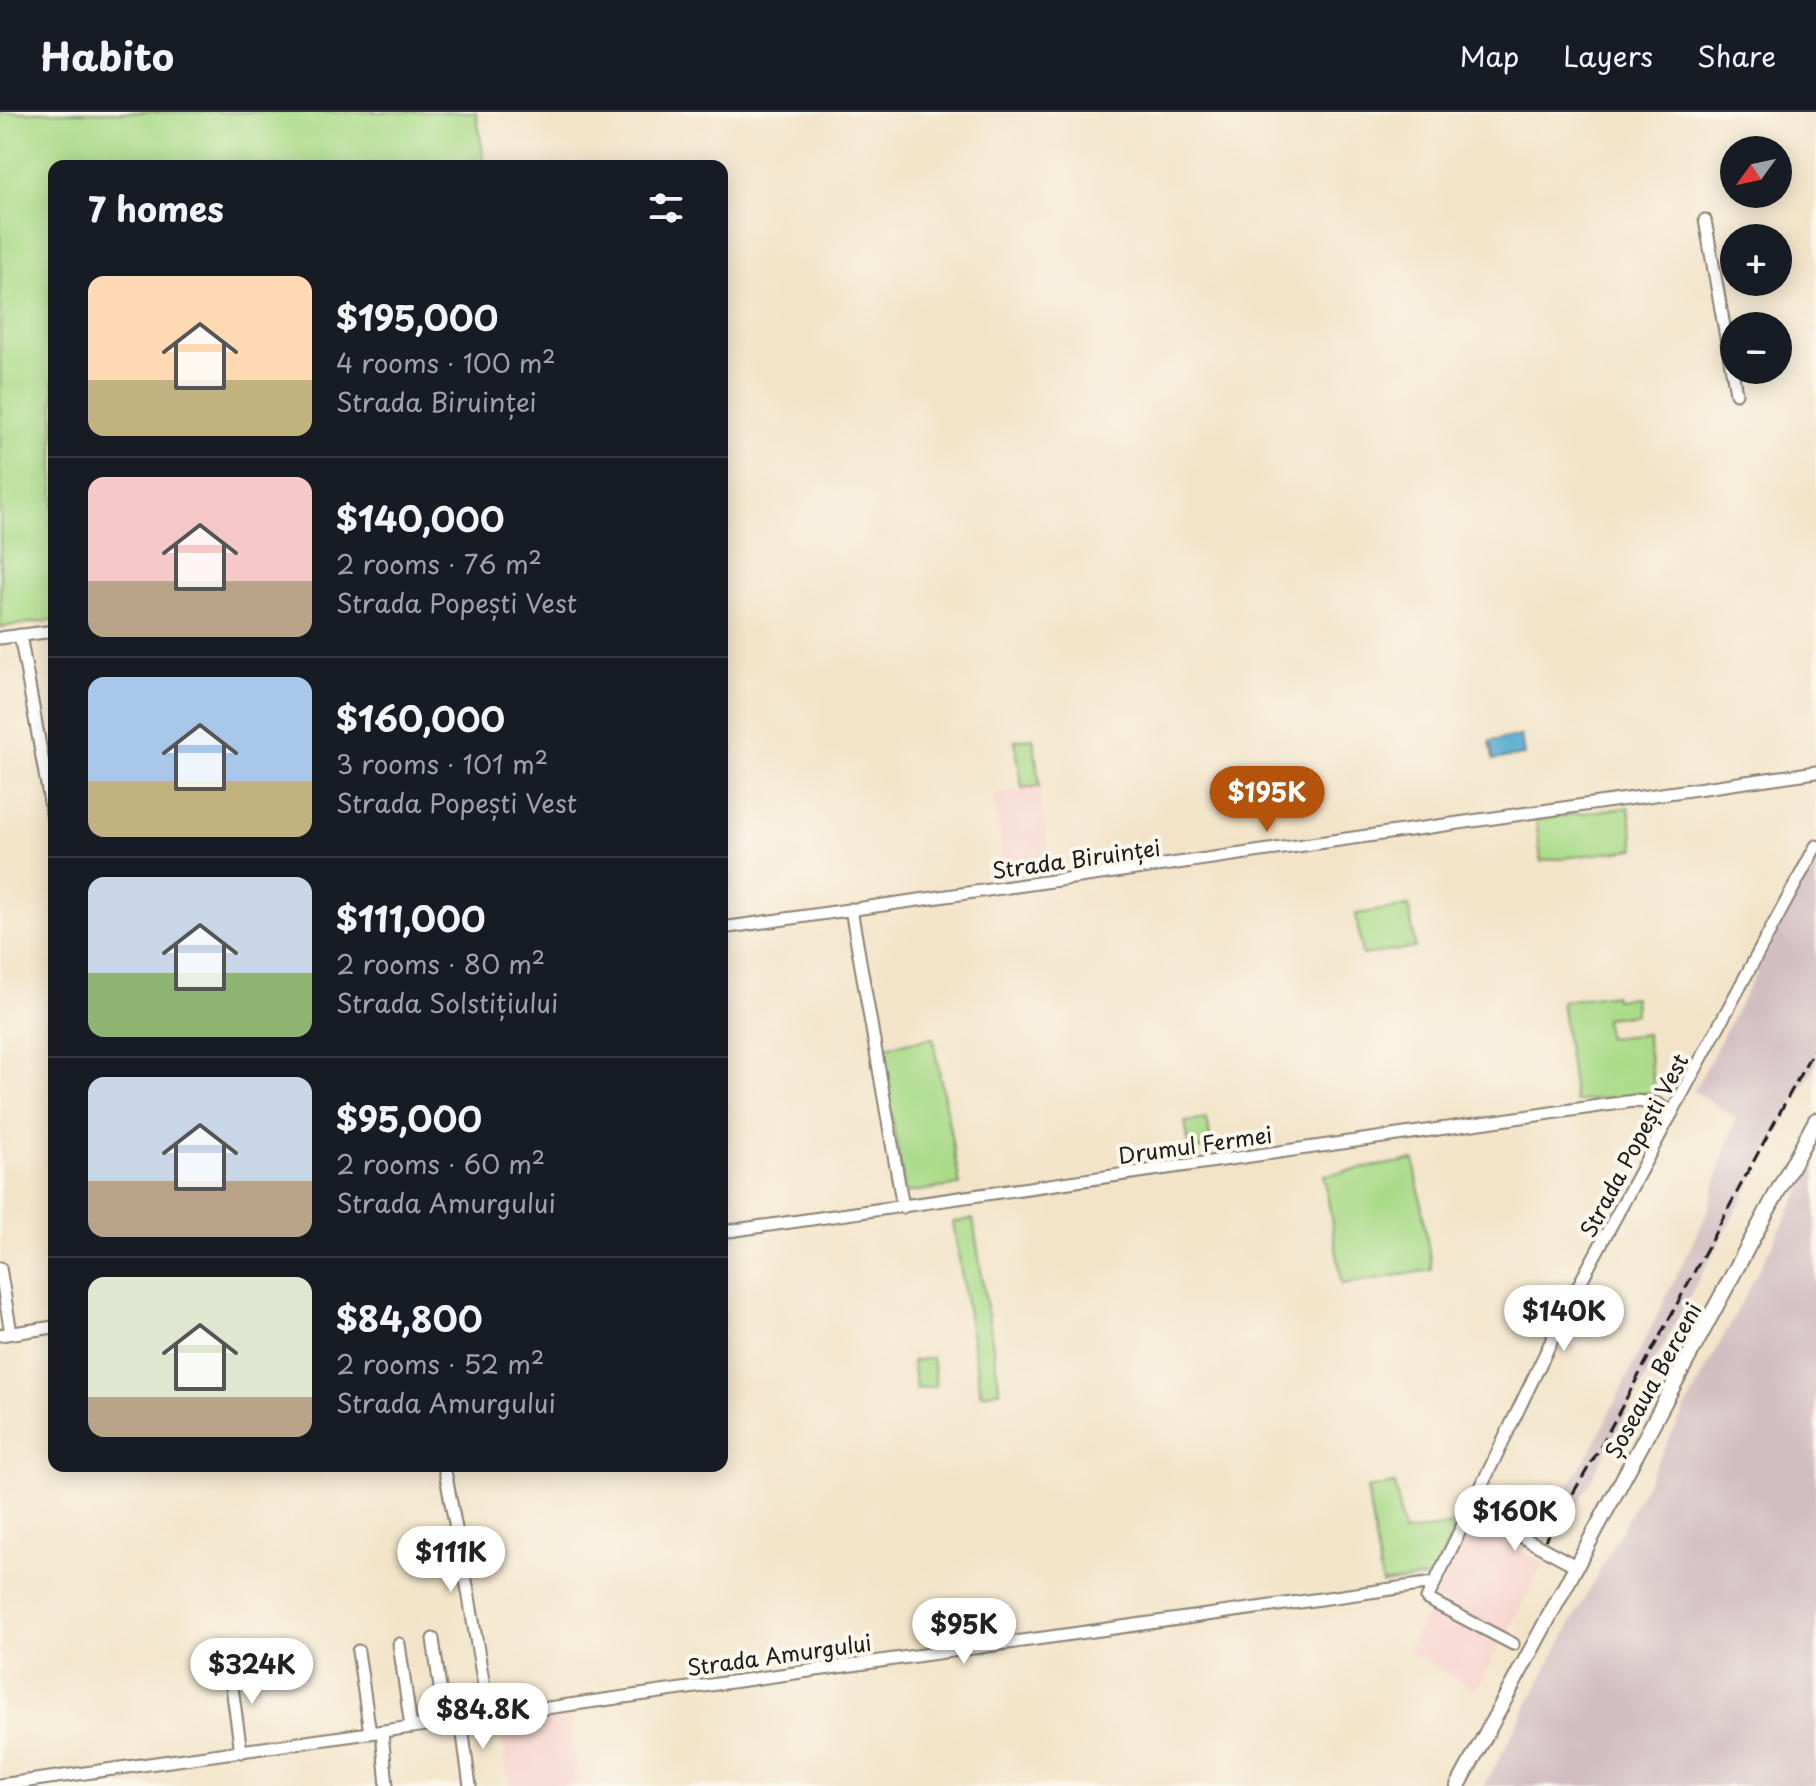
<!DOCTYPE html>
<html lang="en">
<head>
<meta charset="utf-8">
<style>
	body { margin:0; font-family:"Playpen Sans",sans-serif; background:#20242c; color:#f1f3f6; height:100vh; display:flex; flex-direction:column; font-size:30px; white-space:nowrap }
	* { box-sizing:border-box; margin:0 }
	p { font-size:26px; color:#9ea1a6 }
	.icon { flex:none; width:44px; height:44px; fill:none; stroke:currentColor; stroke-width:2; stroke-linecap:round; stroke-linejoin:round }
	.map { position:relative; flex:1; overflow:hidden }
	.sheet { position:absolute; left:48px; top:48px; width:680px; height:1312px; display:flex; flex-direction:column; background:#171b24; border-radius:16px; box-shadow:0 4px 20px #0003 }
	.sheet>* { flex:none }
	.needle { width:52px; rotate:237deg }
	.fabs { position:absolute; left:1720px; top:24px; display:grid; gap:16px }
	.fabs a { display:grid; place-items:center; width:72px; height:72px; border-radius:50%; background:#171b24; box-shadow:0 4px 20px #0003; font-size:40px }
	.price { position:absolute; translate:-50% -68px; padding:0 18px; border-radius:28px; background:#fff; color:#222; font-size:26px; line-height:52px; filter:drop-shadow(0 2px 4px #0008) }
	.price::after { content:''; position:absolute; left:50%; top:48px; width:24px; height:18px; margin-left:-12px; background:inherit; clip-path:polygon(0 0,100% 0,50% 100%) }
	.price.on { background:#b45309; color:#fff }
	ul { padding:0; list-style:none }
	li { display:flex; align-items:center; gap:24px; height:200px; padding:0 40px }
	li+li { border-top:2px solid #363941 }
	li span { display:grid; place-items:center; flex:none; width:224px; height:160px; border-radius:16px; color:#555 }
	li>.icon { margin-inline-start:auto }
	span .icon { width:96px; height:96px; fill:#fffc; stroke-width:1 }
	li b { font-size:34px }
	h2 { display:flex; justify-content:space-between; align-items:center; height:96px; padding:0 40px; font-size:34px }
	header { display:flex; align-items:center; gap:48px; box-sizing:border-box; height:112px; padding:0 40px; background:#171b24; border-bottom:2px solid #363941 }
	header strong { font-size:38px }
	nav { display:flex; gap:44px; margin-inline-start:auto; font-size:28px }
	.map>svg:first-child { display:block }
</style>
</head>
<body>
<header>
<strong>Habito</strong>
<nav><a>Map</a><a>Layers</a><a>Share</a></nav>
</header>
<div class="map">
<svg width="1816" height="1674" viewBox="0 0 1816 1674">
	<rect width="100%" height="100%" fill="#fbf7ec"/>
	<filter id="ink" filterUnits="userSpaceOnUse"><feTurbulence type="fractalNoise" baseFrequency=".0125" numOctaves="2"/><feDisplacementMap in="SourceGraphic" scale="16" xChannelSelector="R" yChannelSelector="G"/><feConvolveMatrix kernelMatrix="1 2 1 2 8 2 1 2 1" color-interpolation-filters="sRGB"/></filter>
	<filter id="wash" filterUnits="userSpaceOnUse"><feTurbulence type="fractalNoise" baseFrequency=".006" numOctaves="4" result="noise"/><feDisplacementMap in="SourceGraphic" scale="32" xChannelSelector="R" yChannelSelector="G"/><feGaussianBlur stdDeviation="1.8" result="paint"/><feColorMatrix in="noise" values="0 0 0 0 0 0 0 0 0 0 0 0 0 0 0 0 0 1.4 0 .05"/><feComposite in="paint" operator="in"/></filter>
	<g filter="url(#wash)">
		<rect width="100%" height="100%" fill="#f3e4c9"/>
		<!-- built -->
		<g fill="#f7d0cb">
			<path d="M1039,675L1052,762L1006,769L993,682Z"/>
			<path d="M1472,1413L1544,1451L1506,1523L1435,1486Z"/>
			<path d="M1430,1496L1500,1534L1476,1578L1407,1539Z"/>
			<path d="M569,1600L577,1674H510L500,1610Z"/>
		</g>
		<!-- industrial -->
		<g fill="#d2bec2">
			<path d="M1816,747V951L1557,1430L1541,1420L1594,1333L1706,1103L1736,1006L1694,979Z"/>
			<path d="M1816,1050V1674H1484L1601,1456Z"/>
			<path d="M1581,1186L1617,1205L1606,1228L1569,1209Z"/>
		</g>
		<!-- green -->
		<g fill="#aadb89" stroke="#637c52" stroke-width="2">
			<path d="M0,0H476L485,54H54V508L0,515Z"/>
			<path d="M1033,626L1040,674L1022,676L1015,628Z"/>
			<path d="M1629,695L1635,737L1541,749L1536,707Z"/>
			<path d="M1409,794L1415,836L1362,843L1356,802Z"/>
			<path d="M1614,882L1615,887L1634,885L1635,902L1605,906L1607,926L1646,922L1655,980L1575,990L1561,889Z"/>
			<path d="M933,926L960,1073L905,1081L879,936Z"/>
			<path d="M1207,1007L1212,1035L1190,1039L1185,1010Z"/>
			<path d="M1414,1048L1432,1158L1342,1172L1324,1063Z"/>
			<path d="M973,1107L1000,1279L981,1282L953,1110Z"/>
			<path d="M932,1246L936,1274L916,1277L912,1249Z"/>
			<path d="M1395,1372L1403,1421L1458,1412L1432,1465L1382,1472L1367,1377Z"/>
		</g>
		<!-- water -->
		<path fill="#50a8cd" stroke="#366274" stroke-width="2" d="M1521,624L1524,643L1493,648L1490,629Z"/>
	</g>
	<g filter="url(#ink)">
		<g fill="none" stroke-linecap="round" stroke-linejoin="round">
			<!-- minor casing -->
			<g stroke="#888072" stroke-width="15">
				<g id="minor">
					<path d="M1705,108L1736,281"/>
					<path d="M20,523L54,712"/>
					<path d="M0,526L54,519"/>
					<path d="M851,797L903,1095"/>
					<path d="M722,816L1816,660"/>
					<path d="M722,1120L1634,989L1656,991L1672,1001"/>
					<path d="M0,1156L11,1221"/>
					<path d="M0,1223L54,1215"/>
					<path d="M444,1354L468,1479L489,1604"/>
					<path d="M1470,1397L1576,1454"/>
					<path d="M433,1527L445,1611"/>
					<path d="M399,1532L411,1615"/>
					<path d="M1513,1532L1427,1487L1575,1180L1816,734"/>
					<path d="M358,1539L370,1621"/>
					<path d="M229,1553L241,1640"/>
					<path d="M461,1608L470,1674"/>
					<path d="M382,1620L387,1674"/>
					<path d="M0,1673L1434,1471"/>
				</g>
			</g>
			<!-- major casing -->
			<g stroke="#888072" stroke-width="18">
				<path id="major" d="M1458,1674L1816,1008"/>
			</g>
			<!-- minor -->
			<use href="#minor" stroke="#fff" stroke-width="11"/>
			<!-- major -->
			<use href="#major" stroke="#fff" stroke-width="14"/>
			<!-- rail -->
			<path stroke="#1c1c1c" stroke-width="3" stroke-dasharray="12 6" stroke-linecap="butt" d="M1545,1428L1597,1341L1816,933"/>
		</g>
	</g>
	<g text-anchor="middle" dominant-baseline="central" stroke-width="8" stroke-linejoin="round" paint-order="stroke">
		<!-- street labels -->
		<g font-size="22" fill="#1c1c1c" stroke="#fbf7ec">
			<text transform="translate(1076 746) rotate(-8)">Strada Biruinței</text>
			<text transform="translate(1195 1032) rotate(-8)">Drumul Fermei</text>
			<text transform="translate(1633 1033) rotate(-62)">Strada Popești Vest</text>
			<text transform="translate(1652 1268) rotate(-61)">Șoseaua Berceni</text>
			<text transform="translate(779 1542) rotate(-8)">Strada Amurgului</text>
		</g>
	</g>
</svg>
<div class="fabs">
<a><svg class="needle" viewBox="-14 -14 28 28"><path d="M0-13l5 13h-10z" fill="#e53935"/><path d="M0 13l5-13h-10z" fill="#9ea1a6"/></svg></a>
<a>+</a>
<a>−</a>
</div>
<b class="price on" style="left:1267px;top:722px">$195K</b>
<b class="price" style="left:1564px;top:1241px">$140K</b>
<b class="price" style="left:1515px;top:1441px">$160K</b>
<b class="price" style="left:451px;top:1482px">$111K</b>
<b class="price" style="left:964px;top:1554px">$95K</b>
<b class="price" style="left:252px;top:1594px">$324K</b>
<b class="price" style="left:483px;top:1639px">$84.8K</b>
<section class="sheet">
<h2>7 homes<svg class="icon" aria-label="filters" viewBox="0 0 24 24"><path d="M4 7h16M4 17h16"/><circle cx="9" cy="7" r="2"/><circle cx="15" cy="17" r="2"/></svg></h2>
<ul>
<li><span style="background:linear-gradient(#ffd9b3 65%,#c2b280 0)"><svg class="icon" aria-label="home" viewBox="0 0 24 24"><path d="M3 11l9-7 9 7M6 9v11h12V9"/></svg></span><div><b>$195,000</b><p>4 rooms · 100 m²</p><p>Strada Biruinței</p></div></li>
<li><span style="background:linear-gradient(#f6c9c9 65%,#b9a48a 0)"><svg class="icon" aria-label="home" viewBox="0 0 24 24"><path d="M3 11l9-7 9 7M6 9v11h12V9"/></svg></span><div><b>$140,000</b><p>2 rooms · 76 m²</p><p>Strada Popești Vest</p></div></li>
<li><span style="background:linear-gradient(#a9c7e8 65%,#c2b280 0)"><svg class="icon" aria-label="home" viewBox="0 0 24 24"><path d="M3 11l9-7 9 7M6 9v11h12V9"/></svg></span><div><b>$160,000</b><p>3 rooms · 101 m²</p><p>Strada Popești Vest</p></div></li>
<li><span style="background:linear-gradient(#c9d6e8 60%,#8fb573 0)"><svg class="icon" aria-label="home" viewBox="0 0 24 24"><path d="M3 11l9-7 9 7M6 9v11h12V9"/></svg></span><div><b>$111,000</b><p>2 rooms · 80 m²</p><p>Strada Solstițiului</p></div></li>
<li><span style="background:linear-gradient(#c9d6e8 65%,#b9a48a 0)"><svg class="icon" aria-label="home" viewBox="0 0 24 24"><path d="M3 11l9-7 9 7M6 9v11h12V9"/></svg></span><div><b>$95,000</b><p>2 rooms · 60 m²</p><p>Strada Amurgului</p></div></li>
<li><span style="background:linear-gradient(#dfe7d0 75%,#b9a48a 0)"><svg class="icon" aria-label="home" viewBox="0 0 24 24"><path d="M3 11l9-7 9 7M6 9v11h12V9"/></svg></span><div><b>$84,800</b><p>2 rooms · 52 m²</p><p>Strada Amurgului</p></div></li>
</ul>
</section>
</div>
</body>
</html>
